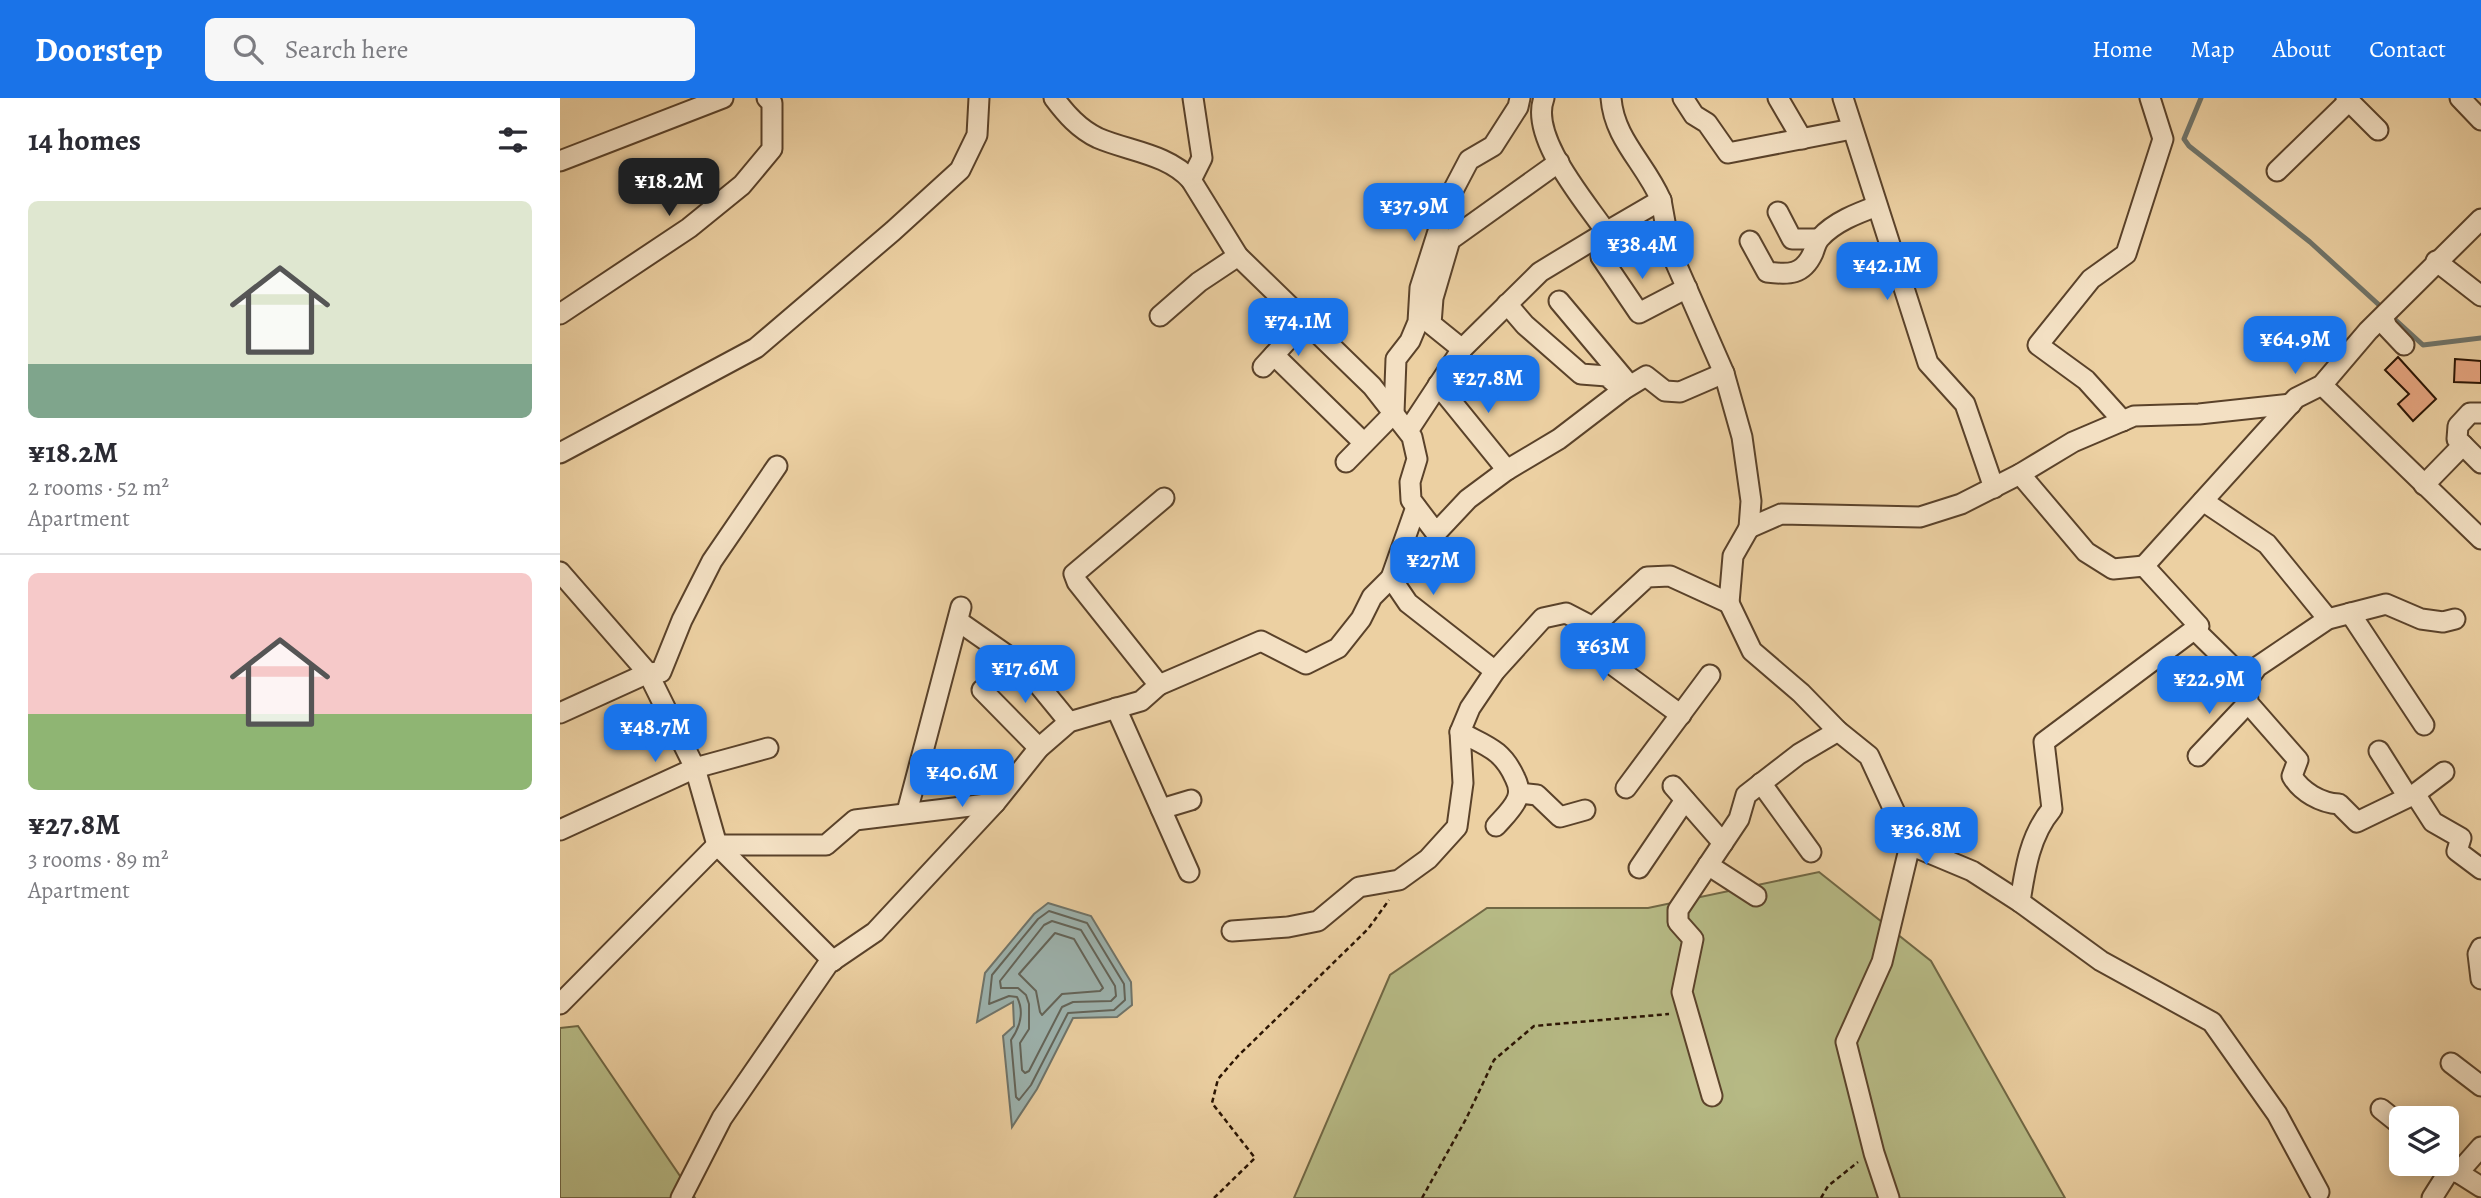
<!DOCTYPE html>
<html lang="en">
<head>
<meta charset="utf-8">
<style>
	body { margin:0; font-family:Alegreya,serif; background:#f7f7f7; color:#2b2b33; height:100vh; display:flex; flex-direction:column; font-size:26px; white-space:nowrap }
	* { box-sizing:border-box; margin:0 }
	p { font-size:23px; color:#7c7c81 }
	.icon { flex:none; width:38px; height:38px; fill:none; stroke:currentColor; stroke-width:2; stroke-linecap:round; stroke-linejoin:round }
	.map { position:relative; flex:1; overflow:hidden }
	.sheet { display:flex; flex-direction:column; background:#fff; width:560px }
	.sheet>* { flex:none }
	.fabs { position:absolute; left:1829px; top:1008px; display:grid; gap:14px }
	.fabs a { display:grid; place-items:center; width:70px; height:70px; border-radius:10px; background:#fff; box-shadow:0 4px 18px #0003; font-size:35px }
	.price { position:absolute; translate:-50% -60px; padding:0 16px; border-radius:14px; background:#1a73e8; color:#fff; font-size:23px; line-height:46px; filter:drop-shadow(0 2px 4px #0008) }
	.price::after { content:''; position:absolute; left:50%; top:42px; width:21px; height:16px; margin-left:-10px; background:inherit; clip-path:polygon(0 0,100% 0,50% 100%) }
	.price.on { background:#222; color:#fff }
	ul { padding:0; list-style:none }
	li { display:grid; align-content:center; gap:14px; height:371px; padding:0 28px }
	li+li { border-top:2px solid #e1e1e2 }
	li span { display:grid; place-items:center; height:217px; border-radius:10px; color:#555 }
	li>.icon { margin-inline-start:auto }
	span .icon { width:126px; height:126px; fill:#fffc; stroke-width:1 }
	li b { font-size:30px }
	h2 { display:flex; justify-content:space-between; align-items:center; height:84px; padding:0 28px; font-size:30px }
	header { display:flex; align-items:center; gap:42px; box-sizing:border-box; height:98px; padding:0 35px; background:#1a73e8; color:#fff }
	header strong { font-size:33px }
	nav { display:flex; gap:38px; margin-inline-start:auto; font-size:24px }
	.search { width:490px; height:63px; background:#f7f7f7; display:flex; align-items:center; gap:18px; box-sizing:border-box; padding:0 24px; border-radius:10px; color:#7c7c81; font-size:26px }
	main { display:flex; flex:1; min-height:0 }
	.map>svg:first-child { display:block }
</style>
</head>
<body>
<header>
<strong>Doorstep</strong>
<div class="search"><svg class="icon" aria-label="search" viewBox="0 0 24 24"><circle cx="10" cy="10" r="6"/><path d="M15 15l6 6"/></svg>Search here</div>
<nav><a>Home</a><a>Map</a><a>About</a><a>Contact</a></nav>
</header>
<main>
<section class="sheet">
<h2>14 homes<svg class="icon" aria-label="filters" viewBox="0 0 24 24"><path d="M4 7h16M4 17h16"/><circle cx="9" cy="7" r="2"/><circle cx="15" cy="17" r="2"/></svg></h2>
<ul>
<li><span style="background:linear-gradient(#dfe7d0 75%,#7fa58c 0)"><svg class="icon" aria-label="home" viewBox="0 0 24 24"><path d="M3 11l9-7 9 7M6 9v11h12V9"/></svg></span><div><b>¥18.2M</b><p>2 rooms · 52 m²</p><p>Apartment</p></div></li>
<li><span style="background:linear-gradient(#f6c9c9 65%,#8fb573 0)"><svg class="icon" aria-label="home" viewBox="0 0 24 24"><path d="M3 11l9-7 9 7M6 9v11h12V9"/></svg></span><div><b>¥27.8M</b><p>3 rooms · 89 m²</p><p>Apartment</p></div></li>
</ul>
</section>
<div class="map">
<svg width="1921" height="1100" viewBox="0 0 1921 1100">
	<rect width="100%" height="100%" fill="#ecd0a2"/>
	<filter id="stains"><feTurbulence type="fractalNoise" baseFrequency=".00286" numOctaves="4"/><feColorMatrix values="0 0 0 0 .2 0 0 0 0 .09 0 0 0 0 .02 0 0 0 .5 -.17"/></filter>
	<radialGradient id="worn" r=".72"><stop offset=".6" stop-color="#630" stop-opacity="0"/><stop offset="1" stop-color="#630" stop-opacity=".3"/></radialGradient>
	<!-- green -->
	<g fill="#b7bb86" stroke="#706744" stroke-width="2">
		<path d="M1259,774L1371,863L1505,1100H734L830,877L927,810H1088Z"/>
		<path d="M18,928L135,1100H0V930Z"/>
	</g>
	<!-- water -->
	<path fill="#9db4b0" stroke="#6f746a" stroke-width="2" d="M488,805L531,818L571,884L572,907L557,919L513,920L477,991L452,1029L443,938L454,928L453,904L417,924L425,875L474,816Z"/>
	<g fill="none" stroke-linecap="round" stroke-linejoin="round">
		<!-- shore -->
		<g stroke="#636459" stroke-width="2">
			<path d="M489,813L527,825L564,886L565,902L554,912L508,915L471,987L459,1002L456,999L451,942C460,929 465,915 457,899L449,898L429,906L432,877L478,821Z"/>
			<path d="M492,823L521,832L555,888L556,898L551,903L513,904L502,909L469,973L465,975L462,972L460,945L469,931V906L466,897L458,890H441L440,883L484,827Z"/>
			<path d="M495,835L514,841L543,890L540,893L502,896L482,917L480,914L476,893L459,876Z"/>
		</g>
		<!-- stream -->
		<path stroke="#6f746a" stroke-width="5" d="M1641,0L1624,41L1629,48L1750,144L1863,247L1921,240"/>
	</g>
	<!-- building -->
	<g fill="#e7a580" stroke="#291302" stroke-width="2">
		<path d="M1838,259L1876,301L1853,323L1838,306L1849,296L1825,272Z"/>
		<path d="M1895,261L1921,263V285L1894,284Z"/>
	</g>
	<g fill="none" stroke-linecap="round" stroke-linejoin="round">
		<!-- minor casing -->
		<g stroke="#5a422a" stroke-width="23">
			<g id="minor">
				<path d="M494,0C506,16 519,31 538,40C568,53 608,56 631,82L678,158L812,288L852,339L857,361L850,384L851,402L876,435L908,401L947,372L999,341L1063,292L1086,278L1105,293L1120,294L1164,275"/>
				<path d="M984,0C969,39 1025,103 1046,134L1101,102L1110,152L1164,275L1182,339L1191,403L1189,430L1221,416L1360,419L1401,406L1460,376L1513,344L1574,318L1639,316L1731,306"/>
				<path d="M1051,0C1054,41 1085,65 1101,102"/>
				<path d="M1123,0L1134,17L1147,25L1168,55L1292,31"/>
				<path d="M1218,0L1242,41"/>
				<path d="M1283,0L1368,265L1405,306L1434,390"/>
				<path d="M1786,0L1818,32"/>
				<path d="M1900,0L1921,22"/>
				<path d="M0,63L163,0"/>
				<path d="M999,64L890,142L873,200L871,226L902,251L980,174L1046,134"/>
				<path d="M1717,73L1789,3"/>
				<path d="M631,82L642,60L633,0"/>
				<path d="M1218,114L1232,141H1258"/>
				<path d="M1190,143L1207,174C1229,177 1243,177 1253,155C1255,150 1256,144 1260,140C1274,124 1298,115 1317,108"/>
				<path d="M1041,159L1079,215L1127,190"/>
				<path d="M1876,163L1921,198"/>
				<path d="M999,203L1067,284"/>
				<path d="M947,206L965,227L1021,276L1047,278L1063,292"/>
				<path d="M0,216L129,130L182,87L212,51V5L207,0"/>
				<path d="M600,218L639,184L678,158"/>
				<path d="M1823,219L1827,229L1844,247"/>
				<path d="M714,257L804,345"/>
				<path d="M703,269L744,224"/>
				<path d="M878,287L947,372"/>
				<path d="M1762,287L1921,441"/>
				<path d="M1921,315H1910L1898,328L1897,341L1921,365"/>
				<path d="M1563,323L1526,282L1478,247L1531,181L1566,156L1603,41L1590,0"/>
				<path d="M848,333L902,251"/>
				<path d="M0,355L196,250L333,133L400,72L417,37L419,0"/>
				<path d="M786,364L834,315L836,261L850,243L858,224L860,190L888,102L909,62L933,48L958,9L960,0"/>
				<path d="M1460,376L1526,454L1553,471L1584,468L1639,528L1484,644L1492,711C1470,737 1465,771 1460,804L1541,863L1652,924L1717,1016L1759,1094"/>
				<path d="M1864,387L1903,347"/>
				<path d="M1643,403L1707,446L1768,521"/>
				<path d="M856,409L831,480L848,505L935,573"/>
				<path d="M1584,468L1736,300L1762,287L1808,233L1921,121"/>
				<path d="M0,474L88,575L135,670L157,747L273,863"/>
				<path d="M1169,505L1192,553L1241,595L1278,633L1309,658L1350,747L1322,864L1286,944L1314,1055L1329,1100"/>
				<path d="M1790,515L1864,627"/>
				<path d="M398,523L464,569L509,624"/>
				<path d="M1033,529L1027,548L1121,617"/>
				<path d="M1634,531L1687,583L1697,569L1768,521L1826,506L1861,521L1883,524L1895,521"/>
				<path d="M1687,583L1688,605L1738,662L1732,678C1741,694 1761,705 1779,706L1797,724L1855,696L1884,674"/>
				<path d="M599,587L701,543L746,566L778,550L801,521L812,499L831,480"/>
				<path d="M422,592L479,650"/>
				<path d="M556,610L629,774"/>
				<path d="M0,615L88,575L101,574L122,522L152,463L217,368"/>
				<path d="M900,634C926,648 942,651 955,680C958,686 960,694 957,701C953,711 943,720 936,728"/>
				<path d="M1819,653L1848,699"/>
				<path d="M1638,658L1688,605"/>
				<path d="M1201,685L1251,754"/>
				<path d="M1113,688L1163,745"/>
				<path d="M1066,690L1150,577"/>
				<path d="M959,695L977,697L1000,719L1025,712"/>
				<path d="M1855,696L1873,724L1901,740L1897,753L1921,771"/>
				<path d="M601,711L631,702"/>
				<path d="M347,714L401,509"/>
				<path d="M0,732L135,670L208,650"/>
				<path d="M1350,747L1412,773L1460,804"/>
				<path d="M1148,767L1196,798"/>
				<path d="M1079,770L1125,702"/>
				<path d="M672,833L728,829L758,823L799,789L839,782L868,761L897,729L903,685L900,634L910,610L935,573L983,520L1006,515L1033,529L1087,479L1110,478L1169,505L1173,458L1189,430"/>
				<path d="M1921,850L1918,856L1921,881"/>
				<path d="M0,906L157,747H266L295,722L435,705"/>
				<path d="M1891,965L1921,988"/>
				<path d="M1152,998L1122,894L1133,841L1118,824V812L1179,721L1186,697L1239,656L1278,633"/>
				<path d="M1821,1011L1841,1027"/>
				<path d="M1898,1075L1921,1049"/>
				<path d="M121,1100L162,1020L268,866L315,834L435,705L479,650L509,624L581,603L599,587L517,484L514,476L604,400"/>
				<path d="M1872,1100L1891,1070L1921,1089"/>
			</g>
		</g>
		<!-- path -->
		<g stroke="#291302" stroke-width="2.5" stroke-dasharray="5 3.5" stroke-linecap="butt">
			<path d="M654,1100L695,1060L652,1005L658,981L678,958L808,831L829,802"/>
			<path d="M862,1100L906,1021L934,962L974,928L1109,916"/>
			<path d="M1261,1100L1268,1088L1298,1064"/>
		</g>
		<!-- minor -->
		<use href="#minor" stroke="#f3e0c3" stroke-width="19"/>
	</g>
	<rect width="100%" height="100%" filter="url(#stains)"/>
	<rect width="100%" height="100%" fill="url(#worn)"/>
</svg>
<div class="fabs">
<a><svg class="icon" aria-label="layers" viewBox="0 0 24 24"><path d="M12 4l9 5-9 5-9-5zM3 14l9 5 9-5"/></svg></a>
</div>
<b class="price on" style="left:109px;top:120px">¥18.2M</b>
<b class="price" style="left:854px;top:145px">¥37.9M</b>
<b class="price" style="left:1082px;top:183px">¥38.4M</b>
<b class="price" style="left:1327px;top:204px">¥42.1M</b>
<b class="price" style="left:738px;top:260px">¥74.1M</b>
<b class="price" style="left:1735px;top:278px">¥64.9M</b>
<b class="price" style="left:928px;top:317px">¥27.8M</b>
<b class="price" style="left:873px;top:499px">¥27M</b>
<b class="price" style="left:1043px;top:585px">¥63M</b>
<b class="price" style="left:465px;top:607px">¥17.6M</b>
<b class="price" style="left:1649px;top:618px">¥22.9M</b>
<b class="price" style="left:95px;top:666px">¥48.7M</b>
<b class="price" style="left:402px;top:711px">¥40.6M</b>
<b class="price" style="left:1366px;top:769px">¥36.8M</b>
</div>
</main>
</body>
</html>
